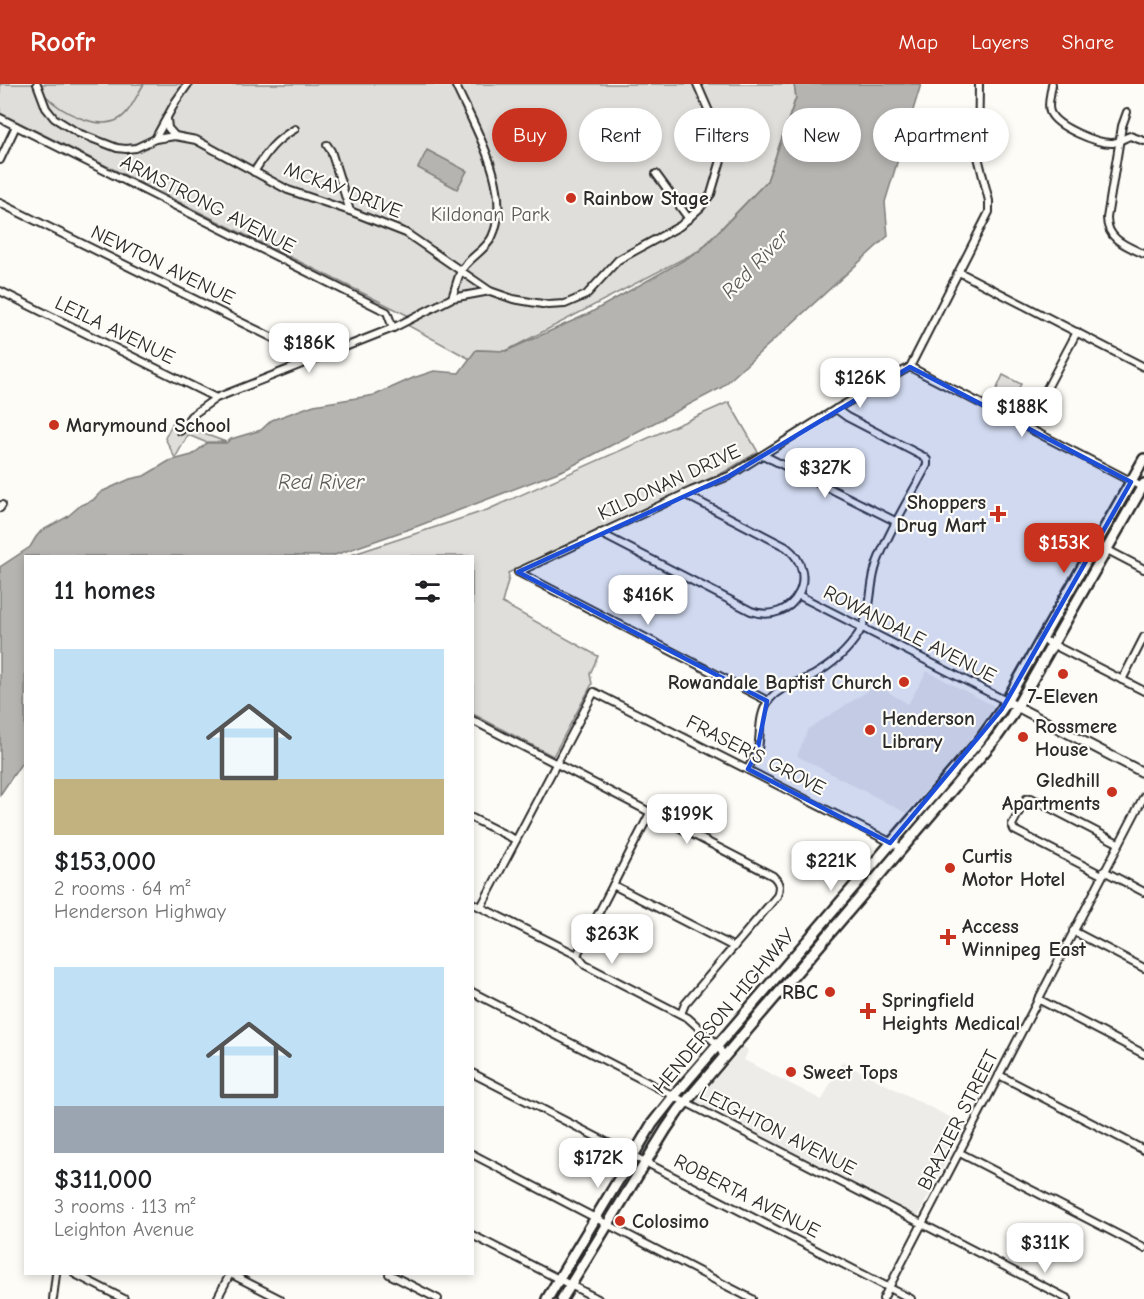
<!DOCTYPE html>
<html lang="en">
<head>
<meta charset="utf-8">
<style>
	body { margin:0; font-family:"Comic Neue",sans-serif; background:#f2f2f2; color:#202124; height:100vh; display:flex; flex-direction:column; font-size:22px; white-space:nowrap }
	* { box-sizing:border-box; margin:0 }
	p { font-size:20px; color:#757577 }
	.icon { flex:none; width:33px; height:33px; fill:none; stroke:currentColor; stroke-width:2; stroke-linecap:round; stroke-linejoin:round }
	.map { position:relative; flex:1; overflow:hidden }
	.side { position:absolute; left:24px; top:471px; width:450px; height:720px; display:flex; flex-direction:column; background:#fff; border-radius:0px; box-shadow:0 3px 9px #0003 }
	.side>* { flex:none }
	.guide { position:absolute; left:492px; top:24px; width:561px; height:54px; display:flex; gap:12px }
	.price { position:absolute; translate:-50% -51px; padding:0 14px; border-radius:12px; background:#fff; color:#222; font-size:20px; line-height:39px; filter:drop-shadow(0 2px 3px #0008) }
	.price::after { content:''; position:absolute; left:50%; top:36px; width:18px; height:14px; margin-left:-9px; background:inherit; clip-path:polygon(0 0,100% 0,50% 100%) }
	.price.current { background:#c8321e; color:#fff }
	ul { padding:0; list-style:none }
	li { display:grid; align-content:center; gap:12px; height:318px; padding:0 30px }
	li span { display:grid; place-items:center; height:186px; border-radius:0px; color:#555 }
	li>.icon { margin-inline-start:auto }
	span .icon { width:108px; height:108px; fill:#fffc; stroke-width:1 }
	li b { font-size:26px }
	h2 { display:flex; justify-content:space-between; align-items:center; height:72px; padding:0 30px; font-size:26px }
	.tag { padding:0 21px; border-radius:27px; background:#fff; box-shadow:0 3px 9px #0003; font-size:21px; line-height:54px }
	.tag.current { background:#c8321e; color:#fff }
	header { display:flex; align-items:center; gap:36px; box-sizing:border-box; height:84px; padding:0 30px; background:#c8321e; color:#fff }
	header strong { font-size:28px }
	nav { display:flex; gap:33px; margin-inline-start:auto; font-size:21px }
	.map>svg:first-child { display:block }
</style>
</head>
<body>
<header>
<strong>Roofr</strong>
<nav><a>Map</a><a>Layers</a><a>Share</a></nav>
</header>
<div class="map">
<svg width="1144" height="1215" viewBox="0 0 1144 1215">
	<rect width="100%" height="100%" fill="#fdfcf7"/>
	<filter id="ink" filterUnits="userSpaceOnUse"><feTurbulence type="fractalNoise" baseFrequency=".0167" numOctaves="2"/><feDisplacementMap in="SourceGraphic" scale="12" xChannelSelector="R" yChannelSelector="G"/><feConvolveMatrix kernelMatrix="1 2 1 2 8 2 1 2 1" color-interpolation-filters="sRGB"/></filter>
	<g filter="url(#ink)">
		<!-- built -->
		<g fill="#edece8">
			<path d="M927,587L996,623L977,650L906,729L797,672L808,645L877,601L908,620Z"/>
			<path d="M743,963L746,964L748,967L744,976L822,1016L842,978L965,1041L918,1132L696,1017Z"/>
		</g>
		<!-- green -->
		<g fill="#dfdeda" stroke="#858482" stroke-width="1.5">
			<path d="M0,0H794L796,13L767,97L700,166L506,267L477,266L470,275L407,241L415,235L0,29Z"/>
			<path d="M1003,291L1021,300L1005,328L990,320Z"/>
			<path d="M729,318L758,368L724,388L508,489L509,493L502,519L598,572L590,590L592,600L553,672L473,630L472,472H348L487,426Z"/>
			<path d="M173,338L178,341L176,347L184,350L188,344L226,358H205L188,351L175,374L165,354Z"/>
		</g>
		<!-- water -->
		<g fill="#b5b4b1" stroke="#7e7d7b" stroke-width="1.5">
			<path d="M794,0H921L885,118L888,152L721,304L566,385L418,442L332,472H26L25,674L0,711V483L30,463L36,453L41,447L67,433L81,421L93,416L101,408L130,395L144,392L169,377L192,371L207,359H226L231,355L261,346L272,336L314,321L375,311L413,294L434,287L459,289L476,266L506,267L590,229L700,167L767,97L796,14Z"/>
			<path d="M427,66L467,87L457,105L418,84Z"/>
		</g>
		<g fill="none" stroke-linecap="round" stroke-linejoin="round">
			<!-- stream -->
			<path stroke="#7e7d7b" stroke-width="1.5" d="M46,12C61,28 98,47 119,35C130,29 137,10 144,0"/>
			<!-- minor casing -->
			<g stroke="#2b2b2b" stroke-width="10">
				<g id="minor">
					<path d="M37,0L46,24L54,34L78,49L117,64L126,65L136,64L155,55L175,52L196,56L288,106L350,127L406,149L490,207L513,215L548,221L565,220L586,211L618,176L680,142L701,123L711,110L721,76L718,59L714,39L697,0"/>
					<path d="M1052,0C1051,9 1047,20 1050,28C1056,43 1098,60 1113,59C1119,58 1124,54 1130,52L1144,57"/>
					<path d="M1127,28L1122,42L1107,134C1107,156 1127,162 1144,170"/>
					<path d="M0,34L387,228L393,244"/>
					<path d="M167,35L168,44L175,52"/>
					<path d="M155,55L176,17L188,0"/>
					<path d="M327,61L331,67L350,127"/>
					<path d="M0,76L16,42"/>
					<path d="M254,88C267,68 274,57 295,45"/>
					<path d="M656,90L689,135"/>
					<path d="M0,119L277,256L303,270L308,277"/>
					<path d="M959,188L1144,283"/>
					<path d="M0,207L216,314"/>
					<path d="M452,214C455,206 457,195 461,187C468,174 485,167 492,153C514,106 474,43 455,0"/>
					<path d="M910,283L1144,404"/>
					<path d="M1046,310V306L1077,248"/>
					<path d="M180,347L191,332L216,314L393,244L452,214L490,207"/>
					<path d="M763,371L897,438"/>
					<path d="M0,424L2,421"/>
					<path d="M600,449L751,527C794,542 822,490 786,463L684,410"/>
					<path d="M1096,460L1144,485"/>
					<path d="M518,488L691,407L729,392L836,325L910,283L989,128V117L978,73L979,0"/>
					<path d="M518,488L768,617"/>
					<path d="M798,511L1006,617"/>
					<path d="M1042,555L1144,607"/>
					<path d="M1122,596L1144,553"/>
					<path d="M472,636L773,792C780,799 780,803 777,812L685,920L681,930"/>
					<path d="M748,685C751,678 756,672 758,665C761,648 758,631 769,616C781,601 796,600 812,592C830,582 848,567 859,549C874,523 868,504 877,479C889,446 911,412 927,381V376L924,373L847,333L836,325"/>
					<path d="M472,734L516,756"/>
					<path d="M1104,787L1144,808"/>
					<path d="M1102,791L1014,746L1012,741L1026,715L1031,714L1118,759"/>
					<path d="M613,801L734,863"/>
					<path d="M472,819L577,871L585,881L688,934L718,961L724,973"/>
					<path d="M481,823L594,608L902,764"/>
					<path d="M1073,847L1144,884"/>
					<path d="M577,871L650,729"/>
					<path d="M472,908L1068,1215"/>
					<path d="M1038,915L1144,970"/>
					<path d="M472,989L911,1215"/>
					<path d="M999,991L1144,1066"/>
					<path d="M960,1069L1144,1164"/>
					<path d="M472,1070L752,1215"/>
					<path d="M472,1151L598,1215"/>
					<path d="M75,1190L124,1215"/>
					<path d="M231,1190L280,1215"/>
					<path d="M389,1190L438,1215"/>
					<path d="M53,1215L56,1190"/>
					<path d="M217,1215L230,1190"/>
					<path d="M883,1215L1144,712"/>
				</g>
			</g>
			<!-- tertiary casing -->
			<g stroke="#2b2b2b" stroke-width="12">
				<path id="tertiary" d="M1006,617L1144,689"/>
			</g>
			<!-- secondary casing -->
			<g stroke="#2b2b2b" stroke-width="14">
				<g id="secondary">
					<path d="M547,1215L652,1040L674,1012L980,656L1002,625L1144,375"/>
					<path d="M562,1215L666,1045L679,1026L996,654L1011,633L1144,400"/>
				</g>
			</g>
			<!-- minor -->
			<use href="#minor" stroke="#fdfcf7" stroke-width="6"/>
			<!-- tertiary -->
			<use href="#tertiary" stroke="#fdfcf7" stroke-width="8"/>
			<!-- secondary -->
			<use href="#secondary" stroke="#fdfcf7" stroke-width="9"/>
		</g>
	</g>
	<!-- marked area -->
	<path fill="#1d4ed8" fill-opacity="0.2" stroke="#1d4ed8" stroke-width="4.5" stroke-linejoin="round" d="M910,283L1131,398L1002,625L890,759L748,685L757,668L767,617L518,488L729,392Z"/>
	<!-- markers -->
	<g fill="#c8321e" stroke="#fdfcf7" stroke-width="2">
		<circle cx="571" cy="114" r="6"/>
		<circle cx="54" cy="341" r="6"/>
		<path d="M995 421h6v6h6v6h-6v6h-6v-6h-6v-6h6z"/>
		<circle cx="1063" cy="590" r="6"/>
		<circle cx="904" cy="598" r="6"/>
		<circle cx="870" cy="646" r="6"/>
		<circle cx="1023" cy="653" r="6"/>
		<circle cx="1112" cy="708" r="6"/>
		<circle cx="950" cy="784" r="6"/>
		<path d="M945 844h6v6h6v6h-6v6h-6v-6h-6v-6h6z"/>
		<circle cx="830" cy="908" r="6"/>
		<path d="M865 918h6v6h6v6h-6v6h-6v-6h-6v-6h6z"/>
		<circle cx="791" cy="988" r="6"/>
		<circle cx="620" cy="1137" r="6"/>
	</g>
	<g text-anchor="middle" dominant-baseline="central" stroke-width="4.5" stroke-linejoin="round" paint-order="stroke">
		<!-- street labels -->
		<g font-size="20" fill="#2b2b2b" stroke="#fdfcf7">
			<text transform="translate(343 106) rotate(21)">MCKAY DRIVE</text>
			<text transform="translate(208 120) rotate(27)">ARMSTRONG AVENUE</text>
			<text transform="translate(163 181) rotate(26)">NEWTON AVENUE</text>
			<text transform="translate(115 246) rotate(26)">LEILA AVENUE</text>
			<text transform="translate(669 398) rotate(-25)">KILDONAN DRIVE</text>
			<text transform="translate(910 550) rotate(27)">ROWANDALE AVENUE</text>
			<text transform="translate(756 671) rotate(27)">FRASER'S GROVE</text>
			<text transform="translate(724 927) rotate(-50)">HENDERSON HIGHWAY</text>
			<text transform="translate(958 1036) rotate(-63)">BRAZIER STREET</text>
			<text transform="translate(778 1047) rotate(27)">LEIGHTON AVENUE</text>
			<text transform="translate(747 1112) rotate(27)">ROBERTA AVENUE</text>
		</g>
		<!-- poi labels -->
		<g font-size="20" font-weight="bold" fill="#2b2b2b" stroke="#fdfcf7" text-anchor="start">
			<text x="583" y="114">Rainbow Stage</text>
			<text x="66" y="341">Marymound School</text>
			<text x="986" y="418" text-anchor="end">Shoppers<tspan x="986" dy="23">Drug Mart</tspan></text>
			<text x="892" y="598" text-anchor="end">Rowandale Baptist Church</text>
			<text x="1063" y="612" text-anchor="middle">7-Eleven</text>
			<text x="882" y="634">Henderson<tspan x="882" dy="23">Library</tspan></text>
			<text x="1035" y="642">Rossmere<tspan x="1035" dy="23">House</tspan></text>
			<text x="1100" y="696" text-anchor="end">Gledhill<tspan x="1100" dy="23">Apartments</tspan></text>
			<text x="962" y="772">Curtis<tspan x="962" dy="23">Motor Hotel</tspan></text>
			<text x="962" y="842">Access<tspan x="962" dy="23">Winnipeg East</tspan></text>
			<text x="818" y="908" text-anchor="end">RBC</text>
			<text x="882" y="916">Springfield<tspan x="882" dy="23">Heights Medical</tspan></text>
			<text x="803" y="988">Sweet Tops</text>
			<text x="632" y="1137">Colosimo</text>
		</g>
		<!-- park labels -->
		<g font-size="20" fill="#585857" stroke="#fdfcf7">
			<text x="490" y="130">Kildonan Park</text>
		</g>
		<!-- water labels -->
		<g font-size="21" font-style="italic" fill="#5b5b5a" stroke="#fdfcf7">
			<text transform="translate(755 180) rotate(-46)">Red River</text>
			<text x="321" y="398">Red River</text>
		</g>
	</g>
</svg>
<b class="price" style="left:309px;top:290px">$186K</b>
<b class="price" style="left:860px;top:325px">$126K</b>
<b class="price" style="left:1022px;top:354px">$188K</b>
<b class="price" style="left:825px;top:415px">$327K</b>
<b class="price current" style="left:1064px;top:490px">$153K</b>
<b class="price" style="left:648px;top:542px">$416K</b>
<b class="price" style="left:687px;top:761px">$199K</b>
<b class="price" style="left:831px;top:808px">$221K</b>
<b class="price" style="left:612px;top:881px">$263K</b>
<b class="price" style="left:598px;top:1105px">$172K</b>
<b class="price" style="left:1045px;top:1190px">$311K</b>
<div class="guide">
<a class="tag current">Buy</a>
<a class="tag">Rent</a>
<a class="tag">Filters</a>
<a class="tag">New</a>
<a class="tag">Apartment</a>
</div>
<section class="side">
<h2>11 homes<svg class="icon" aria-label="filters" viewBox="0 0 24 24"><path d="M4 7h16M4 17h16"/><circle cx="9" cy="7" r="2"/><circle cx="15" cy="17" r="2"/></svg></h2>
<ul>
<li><span style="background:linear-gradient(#bfe0f5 70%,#c2b280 0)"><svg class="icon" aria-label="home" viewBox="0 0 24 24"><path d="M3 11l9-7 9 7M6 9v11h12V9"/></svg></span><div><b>$153,000</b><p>2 rooms · 64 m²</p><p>Henderson Highway</p></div></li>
<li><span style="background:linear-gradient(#bfe0f5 75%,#9aa5b1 0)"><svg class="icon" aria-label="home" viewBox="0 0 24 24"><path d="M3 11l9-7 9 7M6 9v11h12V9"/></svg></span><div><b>$311,000</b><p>3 rooms · 113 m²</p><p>Leighton Avenue</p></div></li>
</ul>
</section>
</div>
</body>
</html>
